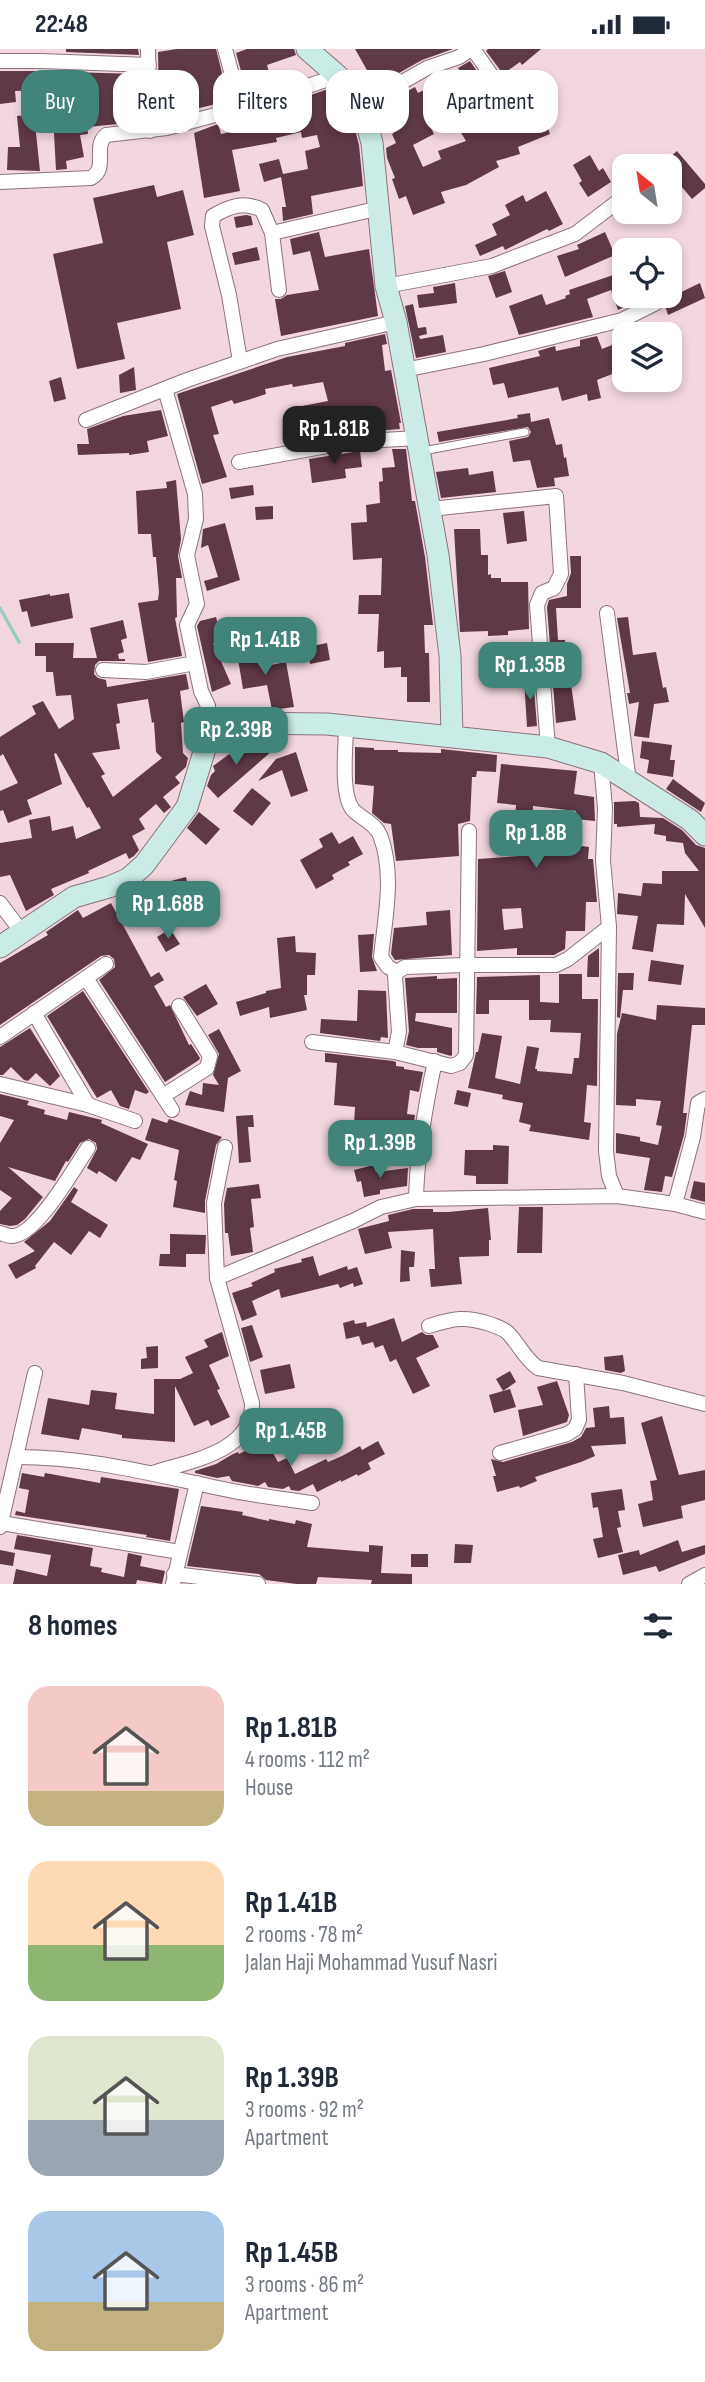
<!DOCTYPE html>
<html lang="en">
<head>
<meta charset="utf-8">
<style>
	body { margin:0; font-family:"Sofia Sans Condensed",sans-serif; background:#f6f6f7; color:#1f2937; height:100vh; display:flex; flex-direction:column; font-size:26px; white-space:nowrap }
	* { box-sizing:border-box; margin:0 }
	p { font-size:23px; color:#747a83 }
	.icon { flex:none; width:38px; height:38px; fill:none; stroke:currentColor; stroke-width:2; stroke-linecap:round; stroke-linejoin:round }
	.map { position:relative; height:1535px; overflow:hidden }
	.details { display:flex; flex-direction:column; background:#fff; flex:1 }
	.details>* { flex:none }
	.banner { position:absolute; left:21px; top:21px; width:663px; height:63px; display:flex; gap:14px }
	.needle { width:46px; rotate:330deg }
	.controls { position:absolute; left:612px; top:105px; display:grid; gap:14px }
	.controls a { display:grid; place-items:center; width:70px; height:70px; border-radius:14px; background:#fff; box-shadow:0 4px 10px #0003; font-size:35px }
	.price { position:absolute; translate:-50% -60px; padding:0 16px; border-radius:14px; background:#41857a; color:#fff; font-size:23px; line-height:46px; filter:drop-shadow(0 2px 4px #0008) }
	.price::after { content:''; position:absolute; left:50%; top:42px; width:21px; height:16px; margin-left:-10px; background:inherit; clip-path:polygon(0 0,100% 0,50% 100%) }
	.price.selected { background:#222; color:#fff }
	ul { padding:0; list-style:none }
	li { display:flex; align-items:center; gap:21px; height:175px; padding:0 28px }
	li span { display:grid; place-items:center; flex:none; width:196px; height:140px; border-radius:21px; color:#555 }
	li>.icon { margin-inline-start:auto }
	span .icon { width:84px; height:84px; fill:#fffc; stroke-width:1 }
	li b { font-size:30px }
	h2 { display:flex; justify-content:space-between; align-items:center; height:84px; padding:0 28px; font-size:30px }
	.chip { padding:0 24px; border-radius:21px; background:#fff; box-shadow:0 4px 10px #0003; font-size:24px; line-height:63px }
	.chip.selected { background:#41857a; color:#fff }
	.status { display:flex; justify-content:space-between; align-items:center; height:49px; padding:0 35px; background:#fff; direction:ltr }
	.status svg { height:19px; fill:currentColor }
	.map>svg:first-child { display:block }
</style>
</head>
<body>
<div class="status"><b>22:48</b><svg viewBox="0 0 49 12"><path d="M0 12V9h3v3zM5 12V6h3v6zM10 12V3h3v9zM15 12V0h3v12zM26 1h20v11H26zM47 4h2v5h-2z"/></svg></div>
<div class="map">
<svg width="705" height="1535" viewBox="0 0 705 1535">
	<rect width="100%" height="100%" fill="#f2d7df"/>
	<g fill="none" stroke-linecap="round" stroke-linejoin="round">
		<!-- stream -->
		<path stroke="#99cdc3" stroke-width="3.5" d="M0,559L19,593"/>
	</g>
	<!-- building -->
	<g fill="#5f3947" fill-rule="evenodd">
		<path d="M66,0H138L139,6L66,3Z"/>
		<path d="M177,0H216L229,52L174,65L172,54L159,56L158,3Z"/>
		<path d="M247,0H294L296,6L267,16L273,38L248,47L236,4Z"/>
		<path d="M355,0H453L422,11L376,37Z"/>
		<path d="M488,0H541L522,16L520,13L503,25L486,2Z"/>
		<path d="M470,12L498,53L507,56L510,67L539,53L550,85L518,98L520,105L496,112L499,118L466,136L441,143L445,154L413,166L406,147L399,150L392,130L395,129L387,109L386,99L396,94L392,85L394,84L382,56L415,38L418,44L442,32L451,49L423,64L434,85L413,96L423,118L441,110L438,102L466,92L460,82L467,78L453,56L473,44L458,19Z"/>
		<path d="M0,22H36V26L68,23L139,25V39L134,40V57H128L129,74L87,78L88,85L80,86L84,108L66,112L67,120L56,121L52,48L39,49V41L15,42L16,53L0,55Z"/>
		<path d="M331,39L345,56L328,66L334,77L352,69L359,96L363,137L311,147L313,165L283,172L282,158H286L281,128L264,133L259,115L279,110L283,125L308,120L305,102L320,98L317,86L302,89L301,83L276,89L277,93L232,101L240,142L204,149L194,84L218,75L221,85L253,78L252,69L278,64L276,57L299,52V50Z"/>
		<path d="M34,65L40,122L7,121L8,98H20L17,67Z"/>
		<path d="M677,102L705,135V139L692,150L670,124V117H660Z"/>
		<path d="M590,106L599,122L603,119L611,133L588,148L579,134L582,132L573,116Z"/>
		<path d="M154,136L157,148L183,141L194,186L167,193L181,260L117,274L125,310L77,320L53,205L103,194L93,149Z"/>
		<path d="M546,142L563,175L549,182L547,180L505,201L503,197L480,207L475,196L497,186L492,175L510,166L505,156L523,146L526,153Z"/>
		<path d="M246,166L251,167L253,176L236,179L234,168Z"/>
		<path d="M319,183L325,208L369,200L378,267L281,287L275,250H281L287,246L319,241L310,202L293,206L290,190Z"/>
		<path d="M605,183L615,206L565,228L557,207L579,200L577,196Z"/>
		<path d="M257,198L260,211L235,216L232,204Z"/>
		<path d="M505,222L512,243L496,249L488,227Z"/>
		<path d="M625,222V247H634L636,253L618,261L611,241L587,250L593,268L519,286L509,257L542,245L546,256L566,249L565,247L570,245L569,241Z"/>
		<path d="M455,234L457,254L419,259L417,246L434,244L433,238Z"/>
		<path d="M700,234L705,249L668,266L662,247H673Z"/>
		<path d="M413,255L418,279L426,278L427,285L419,287L420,290L443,286L446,303L416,309L405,257Z"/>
		<path d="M385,285L387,295L382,296L385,322L391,321L401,374H399L400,380L363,383L361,366L330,374L332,385L308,389L302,357L328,352L323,333L293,338L292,335L265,340L266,345L251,350L234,355L232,351L211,358L219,385L213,386L227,428L202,435L177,345L287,308L345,297V294Z"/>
		<path d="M597,287L602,300L625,291V320L597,331L601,349L588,352L587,345L562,352L558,338L508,349L504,334L493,336L489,319L540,307L538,302L555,297L556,302L580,297V291Z"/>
		<path d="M134,318L136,341L120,344L119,326Z"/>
		<path d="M61,328L66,350L54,353L49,332Z"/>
		<path d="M161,361L168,387L147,392L149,403L129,406V404L78,406L77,395H89L87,380L123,367Z"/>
		<path d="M530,364L531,373L549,369L556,396L562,395L564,409L566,408L569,427L554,429L555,437L537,439L530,411L513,413L509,392L528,388L531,383L528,378L439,393L437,383L518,369L517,366Z"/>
		<path d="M392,400H406L412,452H415L425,508L433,576H424L425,604H429L430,653H407V628H401V618L384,619V602L377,603L379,565H358L359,546H381L382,509L353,511L351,474L367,473L366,456L380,454L379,433L383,432L382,419L395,418Z"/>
		<path d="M360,402L362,418L345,420L346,429L312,434L309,410Z"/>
		<path d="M468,419L469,426L493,422L496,443L441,449L436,423Z"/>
		<path d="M176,431L181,490L178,507L182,529H176L177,568L175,569L182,607L148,613L138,554L158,551L159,543L156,508H153L151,485H138L136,442L167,439L166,433Z"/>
		<path d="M253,436L254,446L231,450L229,439Z"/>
		<path d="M273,457V470L256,471L255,458Z"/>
		<path d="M524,462L527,492L507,495L503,464Z"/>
		<path d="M225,474L240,531L207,542L204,532L218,528L208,496L201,499L203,480Z"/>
		<path d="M454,480H480L481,506H488V526L491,525V529H501V533H528L529,580L508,582V586L488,587V582L460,583Z"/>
		<path d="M570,507H581V559H556L558,591H565L568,635H571L576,671L556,674L547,558L549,551L567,547V535L571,524Z"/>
		<path d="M69,544L73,569L31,578L27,562L22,563L19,551L50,545V547Z"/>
		<path d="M216,568L222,592L213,594L231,635L212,643L197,577L200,572Z"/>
		<path d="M628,568L633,606L656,603L663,639L666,638L669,653L654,655L649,689L634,687L639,653L629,655L627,644H630L617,569Z"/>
		<path d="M123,571L127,589L121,591L124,603L118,605L119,610H125V612H99L95,616L94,625L98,629L106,631L107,638L186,625L189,640L180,642L184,673L181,674L183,704L188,709L186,718L175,728L180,734L163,748L171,758L164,764L156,755L139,770L145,780L132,787L139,801L134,807L129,810L126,804L88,822L89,824L51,840L54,846L26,862L10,826L0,828V794L32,789L29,771L50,767L52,782L73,777L76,790L101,779L89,758L87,759L56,704L54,705L62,735L27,751L32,765L8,774L3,761L0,762V742L18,734L3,705L0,707V688L36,665L32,657L43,652L59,680L74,670L71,646L56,647L53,623H46V607H35V594H74L73,609H97L90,579ZM148,650L152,674L154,673L156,703L162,709L113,748L101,727L105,725L92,704L120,700L116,675L120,674L117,655Z"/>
		<path d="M258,594L261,618L286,613L294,658L272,661L267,636L243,640L236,598Z"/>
		<path d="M327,594L330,611L310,615L307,598Z"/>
		<path d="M533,628L537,677L527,678L524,629Z"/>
		<path d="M267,691L272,702L218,749L207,737L211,726L215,722L213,717L235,701L238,704Z"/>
		<path d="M642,692L672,696L670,711H675L673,728L647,724L649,711L640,709Z"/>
		<path d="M355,698L374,699V701H398V703L441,704V700L497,706L496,723L477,722L476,728H472L470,772L458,775L459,807L396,812L391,775L384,774L372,764L374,737L355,735Z"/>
		<path d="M296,703L308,742L291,748L282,721L258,732L276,710Z"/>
		<path d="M501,715L577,722L574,745L594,748L595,772L575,770L576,762L533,757L532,781L559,780V794L589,798L588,810H593L597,853H586L585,882H566L565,900L554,906H517V899L477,902L478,810L520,807L521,788H514L516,756L497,754ZM521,859L523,879L504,881L502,860Z"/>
		<path d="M673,730L705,754L701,763L666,740Z"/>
		<path d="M252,739L271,754L252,777L233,762Z"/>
		<path d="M635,752L639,754L640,768L663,769L682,781L696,796L705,799V879L685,845L684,876L657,875L653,903L632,900L638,867L617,865L618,844L641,847L643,834L662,835V822H699L685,804L683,794L666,792V787L654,785L655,775L617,778V775H614V753Z"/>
		<path d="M199,763L220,780L206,796L187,779Z"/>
		<path d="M332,783L339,795L353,787L363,805L348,813L350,816L332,826L334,830L316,840L300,811L323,798L319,790Z"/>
		<path d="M186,828L192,854L172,859L167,833Z"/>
		<path d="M111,854L151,928L159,923L164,931L154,937L166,958L170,956L189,996L191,995L200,1009L199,1011L165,1033L99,931L115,918L114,910L109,906L101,907L0,976V914L48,886L46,883L78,861L83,869Z"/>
		<path d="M450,861L452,906L395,911L391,905L394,879L427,876L426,863Z"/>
		<path d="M170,880L180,895L166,903L157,888Z"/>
		<path d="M374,885L372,908L377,922L360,923L358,886Z"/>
		<path d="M295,887L296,903L316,904L315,926H307V946H304L307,961L270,969L269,958L240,967L236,953L266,944V942L281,939L277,889Z"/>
		<path d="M599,899V928H587L588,907Z"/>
		<path d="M651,911L684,916L681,936L648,932Z"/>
		<path d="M618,924H634L633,941H623L620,969L617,968Z"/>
		<path d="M559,925H582V950H598L597,1037L587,1036L584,1073L591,1074L589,1091L529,1082L531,1076L519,1073L523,1054L502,1050L503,1046L468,1039L476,1003H478L482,984L502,987L495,1029L520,1035L527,997L539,999L535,1020H537V1022L572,1025L574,1009H579L581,984L550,983L551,971H529V951H489V965H476L477,928L540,926V953L559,954Z"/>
		<path d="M437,927V930L457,929V964H416L415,972L452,979V1006L451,1007L437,1003V999H418L406,996L409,982L405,929Z"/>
		<path d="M206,935L218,955L197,967L183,948Z"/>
		<path d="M358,941L386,942L388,989L381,988L380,992L320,984L321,970L357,972Z"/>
		<path d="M83,942L149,1043L146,1045L135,1041L129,1060L120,1057L111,1041L97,1049L47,967Z"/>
		<path d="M657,956L705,959V976H692L683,1064H687L684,1086L672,1128L665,1127L662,1143L644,1141L650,1109L616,1104V1084L640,1088V1092L658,1096L662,1077L656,1076L661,1052L636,1050V1057L616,1056L617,985L622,964L656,971Z"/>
		<path d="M30,979L60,1027L50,1037L36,1024L28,1032L24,1031L11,1018L3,1026H0V998Z"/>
		<path d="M219,980L241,1022L228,1029L224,1063L185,1056L190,1042L202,1046L203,1034L219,1036L213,1026L219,1005L208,986Z"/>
		<path d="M325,1004L393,1012L396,1013V1017L404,1018V1020L423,1023L419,1043L410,1041L407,1065L415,1066L411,1089L391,1087L392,1078L354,1077L355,1058L334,1056L337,1014L325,1013Z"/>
		<path d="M457,1041L471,1044L468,1058L454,1055Z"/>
		<path d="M0,1045L29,1052L27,1056L45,1061L44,1065L67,1071L69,1063L102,1071L101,1074L148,1095L140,1111L132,1108L116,1133L99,1122L97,1125L87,1119L97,1100L96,1094L89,1090L80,1094L68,1113L66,1112L55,1132L8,1118L43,1148L25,1170L17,1176L10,1177L0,1175V1162L12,1149L0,1141V1094L14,1071L0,1067Z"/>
		<path d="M253,1066L254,1078H248L251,1113L239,1114L236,1067Z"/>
		<path d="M152,1069L167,1074L169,1070L222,1088L216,1096L205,1152V1164L173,1158L177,1132L174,1131L179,1101L145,1091Z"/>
		<path d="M493,1096L509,1097L508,1135H476V1127L464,1126L465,1101H493Z"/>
		<path d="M374,1116L376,1123L408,1119L407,1137L380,1141V1145L364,1148L361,1132L357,1133L354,1121Z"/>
		<path d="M694,1132L705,1134V1153L690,1149Z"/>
		<path d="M259,1135L261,1149L251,1150L254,1178L250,1179L253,1203L231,1207L228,1184H225L224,1155L227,1139Z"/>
		<path d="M74,1138L78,1141L71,1153L108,1176L100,1189L89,1182L71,1206L54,1193L35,1217L36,1219L16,1230L8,1216L35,1202L24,1193L50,1172Z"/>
		<path d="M519,1158H543L542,1204H517Z"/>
		<path d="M488,1159L491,1191H489V1207L459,1208L462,1235L431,1238L429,1220H435L433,1180L388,1183L392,1199L365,1205L358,1180L389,1172L388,1166L413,1160H433V1163H449Z"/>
		<path d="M170,1185L206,1186L205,1205H186V1218L159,1217L160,1205H170Z"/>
		<path d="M401,1201L415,1203L414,1218H409L410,1232L400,1233Z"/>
		<path d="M313,1207L319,1227L347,1217L348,1221L357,1218L363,1235L354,1238L353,1234L340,1239L338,1235L281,1249L279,1240L252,1252L257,1266L242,1272L232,1244L253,1237L251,1234L275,1223L274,1220L302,1213L301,1210Z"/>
		<path d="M394,1269L402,1293L422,1283L426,1286H433L439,1298L416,1309L430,1337L413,1345L396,1310L390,1313L383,1296L375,1299L373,1293L362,1296L359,1287L346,1290L343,1274L354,1271L355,1275L366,1273L367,1278Z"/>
		<path d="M252,1276L263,1308L250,1313L241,1279Z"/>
		<path d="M222,1283L229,1307L209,1316L220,1340L217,1341L230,1368L211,1377L208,1371L194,1377L175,1337V1393L122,1389V1386L82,1379L79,1391L41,1385L48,1349L89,1356L91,1341L117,1344L115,1360L154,1365V1330H180L193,1324L185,1308L208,1298L204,1291Z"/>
		<path d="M158,1297V1319L141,1320V1310L147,1309L146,1298Z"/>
		<path d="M623,1306L625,1322L621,1324L605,1321L604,1308Z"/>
		<path d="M290,1315L295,1339L265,1345L260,1321Z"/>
		<path d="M510,1322L516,1333L503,1342L496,1330Z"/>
		<path d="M557,1332L569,1366L567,1373L523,1387L518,1361L543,1356L537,1338Z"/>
		<path d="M510,1340L516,1358L494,1364L489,1346Z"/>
		<path d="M609,1357L610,1369L624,1368L626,1395L591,1397L595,1407L581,1413L535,1428L537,1432L520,1439L519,1437L497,1443L493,1427H496L491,1410L503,1413L572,1393L581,1388L586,1379L595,1378L593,1359Z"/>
		<path d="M662,1367L679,1426L705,1421V1451L681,1457L683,1469L643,1478L638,1455L653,1451L650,1432L657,1431L641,1374Z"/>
		<path d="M266,1391L278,1413L287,1409L295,1425L326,1410L328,1413L342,1407L360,1397L362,1401L378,1392L385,1405L368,1414L371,1420L358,1427L357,1425L341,1433V1431L317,1443L313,1435L299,1442L291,1441L289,1437L283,1440L268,1438L265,1433L258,1437L232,1432L229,1427L217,1429L195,1424V1422L216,1415L233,1405L238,1403L239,1405Z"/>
		<path d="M22,1424L44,1428L45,1424L100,1434L101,1428L179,1440L170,1492L146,1488L147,1486L15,1466L16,1462L25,1464L29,1441L19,1439Z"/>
		<path d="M622,1440L625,1461L618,1462L621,1478L617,1479L623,1503L598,1509L593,1490L603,1488L598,1458L593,1459L591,1444Z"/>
		<path d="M201,1457L243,1463L242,1466L269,1472V1470L295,1475L296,1471L312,1475L307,1498L369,1503V1496L383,1497L381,1524L412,1525V1535H371L372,1531L318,1528L316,1535H297L266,1531L259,1525L187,1517Z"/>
		<path d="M17,1486L93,1499L90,1517L102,1519L101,1523L124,1528L128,1504L142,1507L140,1517L165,1522L162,1535L137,1531L136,1535H13L16,1520L47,1527L51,1506L14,1500Z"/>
		<path d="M678,1491L682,1503L705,1496V1505L659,1523L656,1517L623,1526L618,1506L639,1501L640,1506Z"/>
		<path d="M455,1495L473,1496L471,1514H454Z"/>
		<path d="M0,1501L15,1504L13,1517L0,1515Z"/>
		<rect x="411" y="1505" width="17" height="13"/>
	</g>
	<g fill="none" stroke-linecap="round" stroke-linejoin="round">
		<!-- lane casing -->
		<g stroke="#8b737b" stroke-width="9">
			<path id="lane" d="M423,402L525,383"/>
		</g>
		<!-- street casing -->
		<g stroke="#8b737b" stroke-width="16">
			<g id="street">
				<path d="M148,0L150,82"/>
				<path d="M225,0L241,59"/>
				<path d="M473,0L506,47"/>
				<path d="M0,12H40L149,16"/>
				<path d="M362,56L427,19L459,8L471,0"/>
				<path d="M0,133L91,129C109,119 92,99 106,86L167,79L241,59L338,27"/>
				<path d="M272,184L380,159"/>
				<path d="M386,237L492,217L575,185L625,147"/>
				<path d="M240,312L229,246L212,177L213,167C230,157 244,152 262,161L272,184L279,241"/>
				<path d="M404,321L484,305L622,271L656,254"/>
				<path d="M165,340L195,445L196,470L187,506L197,555L187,576L201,642L208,657L209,687"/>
				<path d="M86,371L187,331L277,300L396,273"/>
				<path d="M239,413L349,393L417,389"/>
				<path d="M430,460L556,447L561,525L554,539L542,544L537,556L548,698"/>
				<path d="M607,564L629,733"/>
				<path d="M103,621L146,623L195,614"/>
				<path d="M346,677C346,697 340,745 353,761C362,770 375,774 380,786C395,825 385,868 381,908L388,918L397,923"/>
				<path d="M469,782L466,1006L460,1014L451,1017L395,1003L399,983L395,927L397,923L405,918L465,916H556L568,910L609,878L603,812L605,759L601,714"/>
				<path d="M0,854L21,882"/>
				<path d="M609,878L606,1102L609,1127L617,1147"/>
				<path d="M86,929L172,1061"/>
				<path d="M34,964L88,1056"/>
				<path d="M0,988L106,915"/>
				<path d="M312,993L395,1003"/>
				<path d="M0,1035L88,1056L135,1072"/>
				<path d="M163,1047L207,1019L210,1007L179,957"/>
				<path d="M416,1150C417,1103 425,1058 435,1012"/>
				<path d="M675,1155L693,1088L698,1054L705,1050"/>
				<path d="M0,1184C4,1185 7,1187 11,1187C35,1189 75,1118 88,1099"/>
				<path d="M217,1229L353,1172L381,1158L416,1150L617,1147L675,1155L705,1163"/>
				<path d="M429,1277C454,1269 465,1267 490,1275C497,1278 504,1279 509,1285C520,1297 525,1310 538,1319L623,1334L705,1355"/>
				<path d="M500,1404L567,1385L575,1380L579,1371L576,1325"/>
				<path d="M16,1408C94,1408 158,1427 233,1442C259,1447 286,1450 312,1454"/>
				<path d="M153,1424C189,1412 254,1403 252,1354L217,1229L214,1154L225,1098"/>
				<path d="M1,1474L180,1503"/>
				<path d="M0,1478L35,1324"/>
				<path d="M174,1525L258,1535"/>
				<path d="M173,1535L197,1434"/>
				<path d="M689,1535L705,1526"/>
			</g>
		</g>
		<!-- secondary casing -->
		<g stroke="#8b737b" stroke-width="23">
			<g id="secondary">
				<path d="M307,0L338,27L362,56L372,94L386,237L396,273L438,506L450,607L452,687"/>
				<path d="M0,898L74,848L109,838L128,830L144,816L187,758L209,687L223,678L242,674L327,675L548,698L601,714L690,771L705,786"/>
			</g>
		</g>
		<!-- lane -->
		<use href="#lane" stroke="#fff" stroke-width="7"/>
		<!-- street -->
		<use href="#street" stroke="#fff" stroke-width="14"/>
		<!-- secondary -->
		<use href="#secondary" stroke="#caebe6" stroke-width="21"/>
	</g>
</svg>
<div class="controls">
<a><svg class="needle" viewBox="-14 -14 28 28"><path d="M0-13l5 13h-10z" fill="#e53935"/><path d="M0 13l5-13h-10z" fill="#747a83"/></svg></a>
<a><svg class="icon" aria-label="locate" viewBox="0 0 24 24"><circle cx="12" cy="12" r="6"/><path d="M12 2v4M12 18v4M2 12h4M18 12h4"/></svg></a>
<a><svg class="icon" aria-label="layers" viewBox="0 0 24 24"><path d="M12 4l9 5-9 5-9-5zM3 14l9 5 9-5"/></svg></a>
</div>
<b class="price selected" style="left:334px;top:417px">Rp 1.81B</b>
<b class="price" style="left:265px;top:628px">Rp 1.41B</b>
<b class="price" style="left:530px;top:653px">Rp 1.35B</b>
<b class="price" style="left:236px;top:718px">Rp 2.39B</b>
<b class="price" style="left:536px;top:821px">Rp 1.8B</b>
<b class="price" style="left:168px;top:892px">Rp 1.68B</b>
<b class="price" style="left:380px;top:1131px">Rp 1.39B</b>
<b class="price" style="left:291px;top:1419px">Rp 1.45B</b>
<div class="banner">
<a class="chip selected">Buy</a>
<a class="chip">Rent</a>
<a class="chip">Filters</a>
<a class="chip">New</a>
<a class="chip">Apartment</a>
</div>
</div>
<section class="details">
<h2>8 homes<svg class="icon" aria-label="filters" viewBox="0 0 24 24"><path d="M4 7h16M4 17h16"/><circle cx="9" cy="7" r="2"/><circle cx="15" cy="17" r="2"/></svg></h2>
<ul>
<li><span style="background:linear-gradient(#f6c9c9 75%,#c2b280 0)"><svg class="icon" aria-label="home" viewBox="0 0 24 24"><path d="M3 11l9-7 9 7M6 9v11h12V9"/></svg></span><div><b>Rp 1.81B</b><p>4 rooms · 112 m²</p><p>House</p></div></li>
<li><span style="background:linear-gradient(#ffd9b3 60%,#8fb573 0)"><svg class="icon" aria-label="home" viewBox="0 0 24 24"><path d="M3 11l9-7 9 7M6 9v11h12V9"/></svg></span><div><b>Rp 1.41B</b><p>2 rooms · 78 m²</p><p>Jalan Haji Mohammad Yusuf Nasri</p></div></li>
<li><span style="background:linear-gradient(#dfe7d0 60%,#9aa5b1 0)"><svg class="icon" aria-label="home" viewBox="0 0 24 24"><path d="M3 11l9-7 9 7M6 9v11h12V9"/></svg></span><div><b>Rp 1.39B</b><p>3 rooms · 92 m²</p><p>Apartment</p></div></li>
<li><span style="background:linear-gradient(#a9c7e8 65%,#c2b280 0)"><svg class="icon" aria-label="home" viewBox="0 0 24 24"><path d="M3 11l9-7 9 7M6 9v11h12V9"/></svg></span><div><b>Rp 1.45B</b><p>3 rooms · 86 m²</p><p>Apartment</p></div></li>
</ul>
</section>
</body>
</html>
